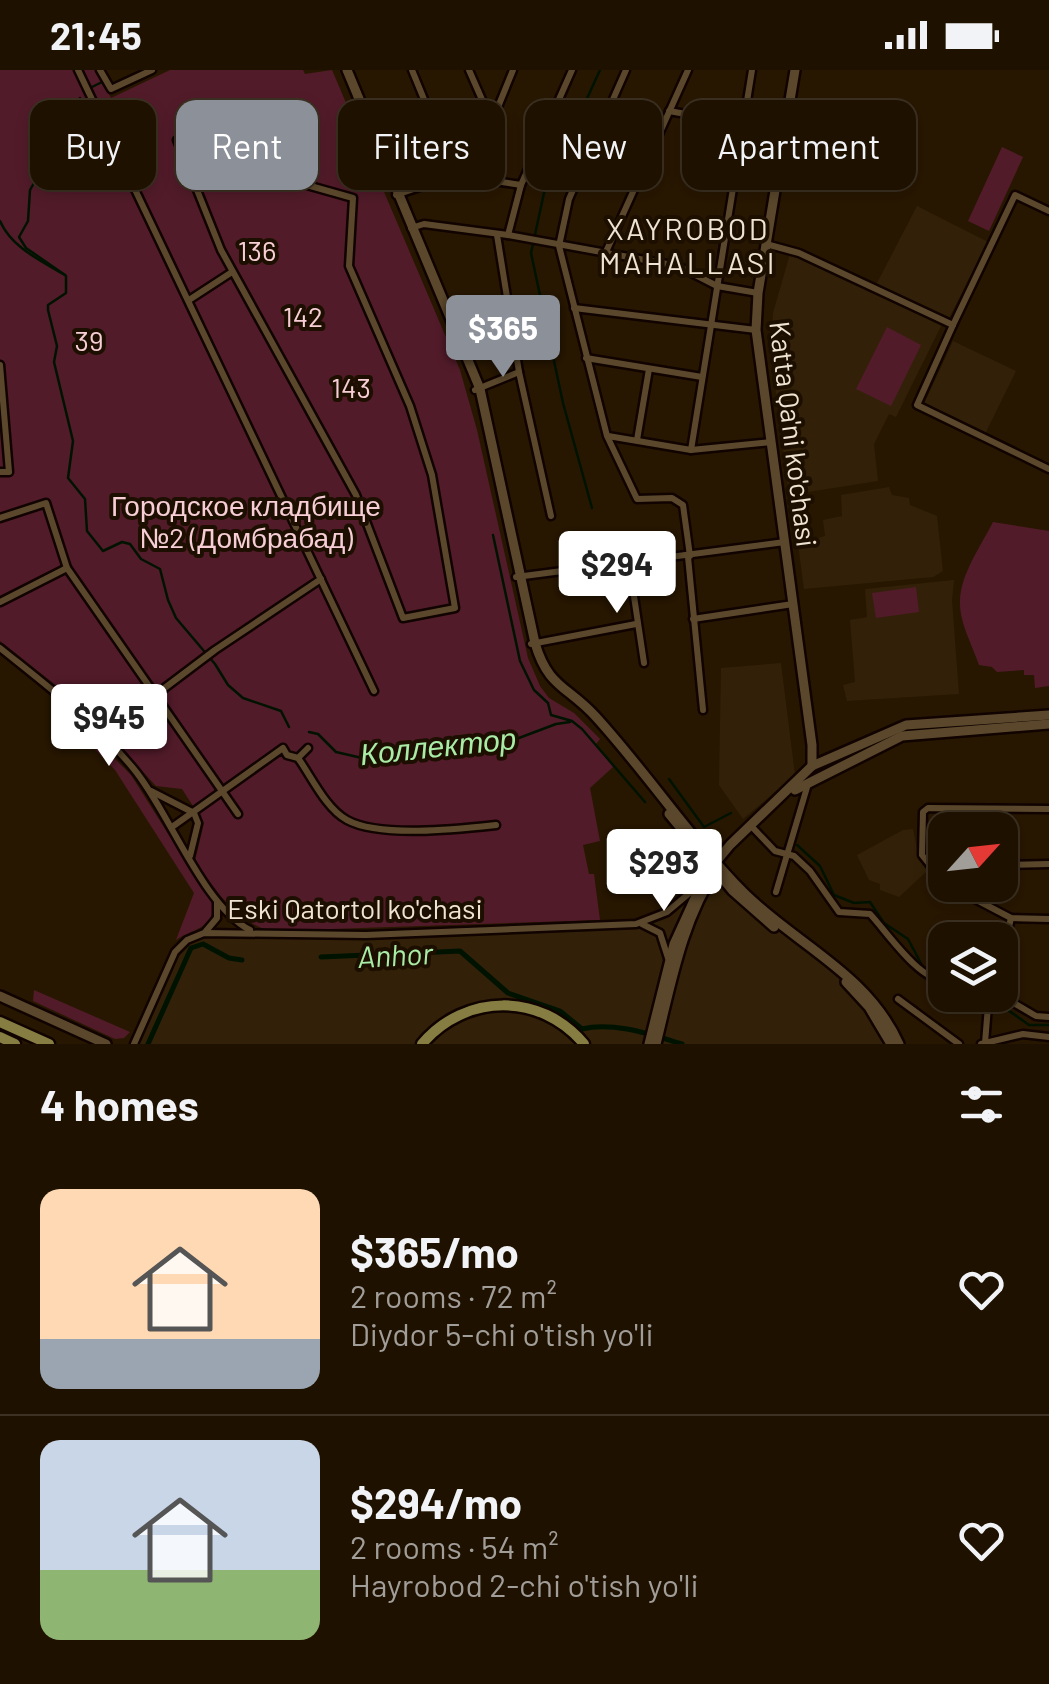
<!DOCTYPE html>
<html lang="en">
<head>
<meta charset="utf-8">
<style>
	body { margin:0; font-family:Barlow,sans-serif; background:#2b1f0f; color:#f1f3f6; height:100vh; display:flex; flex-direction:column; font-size:38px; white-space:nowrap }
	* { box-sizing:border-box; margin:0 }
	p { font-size:32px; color:#a19d99 }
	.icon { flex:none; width:55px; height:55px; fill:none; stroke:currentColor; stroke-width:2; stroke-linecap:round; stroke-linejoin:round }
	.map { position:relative; height:974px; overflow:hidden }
	.drawer { display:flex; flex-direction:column; background:#1e1100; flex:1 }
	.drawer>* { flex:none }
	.guide { position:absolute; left:30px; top:30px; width:990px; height:90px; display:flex; gap:20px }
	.needle { width:65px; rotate:63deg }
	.buttons { position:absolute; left:928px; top:742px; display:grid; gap:20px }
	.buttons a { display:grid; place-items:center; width:90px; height:90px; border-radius:20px; background:#1e1100; box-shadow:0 5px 15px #0003,0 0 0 2px #3c3122; font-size:50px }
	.price { position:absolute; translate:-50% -85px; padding:0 22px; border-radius:10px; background:#fff; color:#222; font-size:32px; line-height:65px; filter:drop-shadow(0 2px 5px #0008) }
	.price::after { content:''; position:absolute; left:50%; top:60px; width:30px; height:22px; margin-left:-15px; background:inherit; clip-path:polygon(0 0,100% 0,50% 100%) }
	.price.selected { background:#8c9099; color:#fff }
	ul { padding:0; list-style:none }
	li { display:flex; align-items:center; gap:30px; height:250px; padding:0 40px }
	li+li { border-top:2px solid #3c3122 }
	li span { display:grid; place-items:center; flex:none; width:280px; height:200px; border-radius:20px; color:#555 }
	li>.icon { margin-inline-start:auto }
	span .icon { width:120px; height:120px; fill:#fffc; stroke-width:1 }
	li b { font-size:42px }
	h2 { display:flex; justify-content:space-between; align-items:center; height:120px; padding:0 40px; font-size:42px }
	.pill { padding:0 35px; border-radius:20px; background:#1e1100; box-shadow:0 5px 15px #0003,0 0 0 2px #3c3122; font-size:35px; line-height:90px }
	.pill.selected { background:#8c9099; color:#fff }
	.status { display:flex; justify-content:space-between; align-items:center; height:70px; padding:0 50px; background:#1e1100; direction:ltr }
	.status svg { height:28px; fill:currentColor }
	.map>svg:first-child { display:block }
</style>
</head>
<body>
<div class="status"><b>21:45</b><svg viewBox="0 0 49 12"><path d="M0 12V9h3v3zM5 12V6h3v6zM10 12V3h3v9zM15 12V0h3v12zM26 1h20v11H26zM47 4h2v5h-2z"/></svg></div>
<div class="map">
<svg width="1049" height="974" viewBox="0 0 1049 974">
	<rect width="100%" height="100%" fill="#281700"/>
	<!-- built -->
	<g fill="#322108">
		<path d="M917,136L988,172L947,252L876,215Z"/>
		<path d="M790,184L942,254L896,347L889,344L874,374L878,411L789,425L771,284L773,243Z"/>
		<path d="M953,271L1016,301L985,364L924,334Z"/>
		<path d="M889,417L892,425L909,428L910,435L937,446L943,501L933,507L804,519L798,474L825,466L823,450L842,446L841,425Z"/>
		<path d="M954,510L952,530L959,624L847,631L843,615L855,612L850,550L867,547L865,519Z"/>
		<path d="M781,593L795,705L743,749L719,715L721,598Z"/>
		<path d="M913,759L919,788L927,801L899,827L880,820V814L869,810L857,785L903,760Z"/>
		<path d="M711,796L757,843L844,910L891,974H134L182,875L204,863L288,866L636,854L660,845L700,814Z"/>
	</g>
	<!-- green -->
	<g fill="#521b2a">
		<path d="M0,0H96L111,28L170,0H303L305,4L332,0L460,300L477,360L528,588L540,616L549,628L574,643L600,669L596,674L613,697L590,718L600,771L583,775L589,804H594L600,850L270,861C234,850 216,820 195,791L204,753L182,719L156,716L81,635L0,571Z"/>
		<path d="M1002,77L1023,87L989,161L968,151Z"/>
		<path d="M887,257L921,275L891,336L856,319Z"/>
		<path d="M993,452L1049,461V616L1035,618L1034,605H1024V600L997,602L992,597L979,595C973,577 960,553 960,534C959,506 981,476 993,452Z"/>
		<path d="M916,517L919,542L876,548L872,523Z"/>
		<path d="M88,662L131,705L213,835C213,859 192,859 176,870L194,823L115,700L83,667Z"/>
		<path d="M34,920L130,962L124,968L115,969L33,931Z"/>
	</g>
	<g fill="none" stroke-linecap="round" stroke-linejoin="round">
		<!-- stream -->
		<g stroke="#001301" stroke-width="2.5">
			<path d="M90,18L104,11"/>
			<path d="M0,151C12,178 40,190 65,205"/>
			<path d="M65,205L26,178L19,167L28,151L30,120L38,106L42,88L52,79L59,61L80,28"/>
			<path d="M66,206V223L48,235V240L57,276L54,292L73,371L68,408L85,429L87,461L103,481L122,472L130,474L141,489L160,499L168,530L176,548L215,594L228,615L243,628L281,641L289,657"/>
			<path d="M592,438L563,333L531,183L544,123L600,0"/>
			<path d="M493,465L520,591L534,620L548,633L551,645L572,651L582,659L645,732"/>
			<path d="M309,662L318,664L336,682L362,688L404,677L428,681L511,671L556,654L570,652"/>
			<path d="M669,709L704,757L731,743"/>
			<path d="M797,775L820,796L834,825L854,833L870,832L884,853L908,869L924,899L936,905L945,904"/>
			<path d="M987,925L1029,955H1049"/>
		</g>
		<!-- canal -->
		<g stroke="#001301" stroke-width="5">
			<path d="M321,887L460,881L508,923L560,941L582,959C613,951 652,965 682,974"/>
			<path d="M148,974L191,878L203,874L229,888L242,890"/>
		</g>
		<!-- street casing -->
		<g stroke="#100300" stroke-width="11">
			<g id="street">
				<path d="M78,0L374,621"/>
				<path d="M100,0L111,19L152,0"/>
				<path d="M412,0L455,105"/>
				<path d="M469,0L487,41L493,43"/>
				<path d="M626,0L569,129L559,176L607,366L637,429L672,428L683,435L690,486"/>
				<path d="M669,41L785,62"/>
				<path d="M177,70L282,108L353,128L349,196L410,336L432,405L455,538L403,548L356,425L221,180Z"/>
				<path d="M470,106L513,0"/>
				<path d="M396,125L455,105L521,115"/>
				<path d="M411,158L424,154L508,165L678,196L717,216L758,223"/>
				<path d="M497,165L519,302L551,446"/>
				<path d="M508,165L521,115L572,0"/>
				<path d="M766,174L799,183L953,255L917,335L1049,399"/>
				<path d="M605,184L688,0"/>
				<path d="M189,230L232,202"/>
				<path d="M574,238L756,260"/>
				<path d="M953,255L1015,125L1049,141"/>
				<path d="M586,288L702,307"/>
				<path d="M0,295L9,402H0"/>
				<path d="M475,320L519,302"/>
				<path d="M608,366L691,380L771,372"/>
				<path d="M637,370L649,299"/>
				<path d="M691,380L752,0"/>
				<path d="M0,448L46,433L67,498L238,744"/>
				<path d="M688,487L703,640"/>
				<path d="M629,493L644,593"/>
				<path d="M516,507L785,472"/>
				<path d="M0,532L67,498"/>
				<path d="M693,549L793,534"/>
				<path d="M531,574L636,554"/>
				<path d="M0,578C46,615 95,652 133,698C169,741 202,835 250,860"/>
				<path d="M154,626L215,580L321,509"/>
				<path d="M298,688L308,678"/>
				<path d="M151,721L194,743L198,753L190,786"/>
				<path d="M172,757L283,678L287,685L298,688C311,706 326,739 347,750C380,768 459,759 496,755"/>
				<path d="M754,759L775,781L794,786L810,801L839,842L870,844C887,862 920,912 945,910"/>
				<path d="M1000,795L1049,794"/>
				<path d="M945,814L922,785L923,742L928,738L1049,739"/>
				<path d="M948,815L1011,848L1049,849"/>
				<path d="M776,822L808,714"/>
				<path d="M642,854L660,863L668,888"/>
				<path d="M206,861L217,848V833"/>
				<path d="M1000,896L1011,848"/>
				<path d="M980,925L988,936L985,973"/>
				<path d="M1000,925L1036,946L1049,947"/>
				<path d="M898,929L959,974"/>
				<path d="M134,974L175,882L187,870L204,863L366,865L636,854L667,842L699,815"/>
				<path d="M981,974L1023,964L1049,967"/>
			</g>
		</g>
		<!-- secondary casing -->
		<g stroke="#100300" stroke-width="14">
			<g id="secondary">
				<path d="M347,0L480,319L535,573C548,618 568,616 596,647C647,703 690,768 743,822C795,874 867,903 899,974"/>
				<path d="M795,0L758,223L756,260L812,675V696"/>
				<path d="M795,720L902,666L1049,654"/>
				<path d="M669,744L732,820L774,857"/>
				<path d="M846,912L869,937L891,974"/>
				<path d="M0,926L106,974"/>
				<path d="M649,974L674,874L706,804L730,775L812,696L906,655L1049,645"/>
				<path d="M656,974C671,914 682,850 717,798"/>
			</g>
		</g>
		<!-- primary casing -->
		<g stroke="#100300" stroke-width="15">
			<g id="primary">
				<path d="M0,952L49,974"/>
				<path d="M0,967L15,974"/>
				<path d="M422,974C465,923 541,922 584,974"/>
			</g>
		</g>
		<!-- street -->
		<use href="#street" stroke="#5b482c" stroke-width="6"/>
		<!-- secondary -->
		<use href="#secondary" stroke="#5b482c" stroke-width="9"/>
		<!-- primary -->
		<use href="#primary" stroke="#857d41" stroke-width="10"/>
	</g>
	<g text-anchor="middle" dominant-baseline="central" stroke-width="8" stroke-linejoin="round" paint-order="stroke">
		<!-- park labels -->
		<g font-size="28" fill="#f7ced6" stroke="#1c0f00">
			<text x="257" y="180">136</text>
			<text x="303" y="246">142</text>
			<text x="89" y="270">39</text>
			<text x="351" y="317">143</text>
			<text x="246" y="435">Городское кладбище<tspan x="246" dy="32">№2 (Домбрабад)</tspan></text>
		</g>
		<!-- street labels -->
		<g font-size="28" fill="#efe3d3" stroke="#1c0f00">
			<text transform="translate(794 364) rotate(83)">Katta Qa'ni ko'chasi</text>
			<text x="355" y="838">Eski Qatortol ko'chasi</text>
		</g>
		<!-- neighbourhood labels -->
		<g font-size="30" letter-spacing="2.5" fill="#efe3d3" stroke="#1c0f00">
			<text x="688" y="158">XAYROBOD<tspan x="688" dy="34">MAHALLASI</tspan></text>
		</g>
		<!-- water labels -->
		<g font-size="30" font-style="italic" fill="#a8eca5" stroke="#1c0f00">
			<text transform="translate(438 675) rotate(-6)">Коллектор</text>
			<text transform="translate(395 884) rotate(-3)">Anhor</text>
		</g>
	</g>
</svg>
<div class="buttons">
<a><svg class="needle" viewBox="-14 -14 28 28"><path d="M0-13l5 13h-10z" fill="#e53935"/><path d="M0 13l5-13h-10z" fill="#a19d99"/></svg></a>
<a><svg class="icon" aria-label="layers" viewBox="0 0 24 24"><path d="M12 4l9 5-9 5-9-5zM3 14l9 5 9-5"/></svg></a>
</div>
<b class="price selected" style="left:503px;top:310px">$365</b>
<b class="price" style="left:617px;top:546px">$294</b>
<b class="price" style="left:109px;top:699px">$945</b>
<b class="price" style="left:664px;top:844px">$293</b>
<div class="guide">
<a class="pill">Buy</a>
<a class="pill selected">Rent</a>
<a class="pill">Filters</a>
<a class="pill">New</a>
<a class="pill">Apartment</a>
</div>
</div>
<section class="drawer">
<h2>4 homes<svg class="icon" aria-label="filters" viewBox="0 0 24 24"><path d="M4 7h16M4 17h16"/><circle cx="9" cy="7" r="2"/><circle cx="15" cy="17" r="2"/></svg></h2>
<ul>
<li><span style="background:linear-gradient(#ffd9b3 75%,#9aa5b1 0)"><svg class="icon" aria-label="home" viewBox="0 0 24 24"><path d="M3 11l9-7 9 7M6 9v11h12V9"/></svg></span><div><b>$365/mo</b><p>2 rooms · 72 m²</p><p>Diydor 5-chi o'tish yo'li</p></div><svg class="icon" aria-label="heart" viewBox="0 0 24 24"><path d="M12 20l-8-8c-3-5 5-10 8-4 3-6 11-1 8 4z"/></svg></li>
<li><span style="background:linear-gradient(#c9d6e8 65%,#8fb573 0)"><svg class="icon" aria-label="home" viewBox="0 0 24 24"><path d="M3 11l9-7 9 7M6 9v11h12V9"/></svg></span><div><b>$294/mo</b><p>2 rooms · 54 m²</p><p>Hayrobod 2-chi o'tish yo'li</p></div><svg class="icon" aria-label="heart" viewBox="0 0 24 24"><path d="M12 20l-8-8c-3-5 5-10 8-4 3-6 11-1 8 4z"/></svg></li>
</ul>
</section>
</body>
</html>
